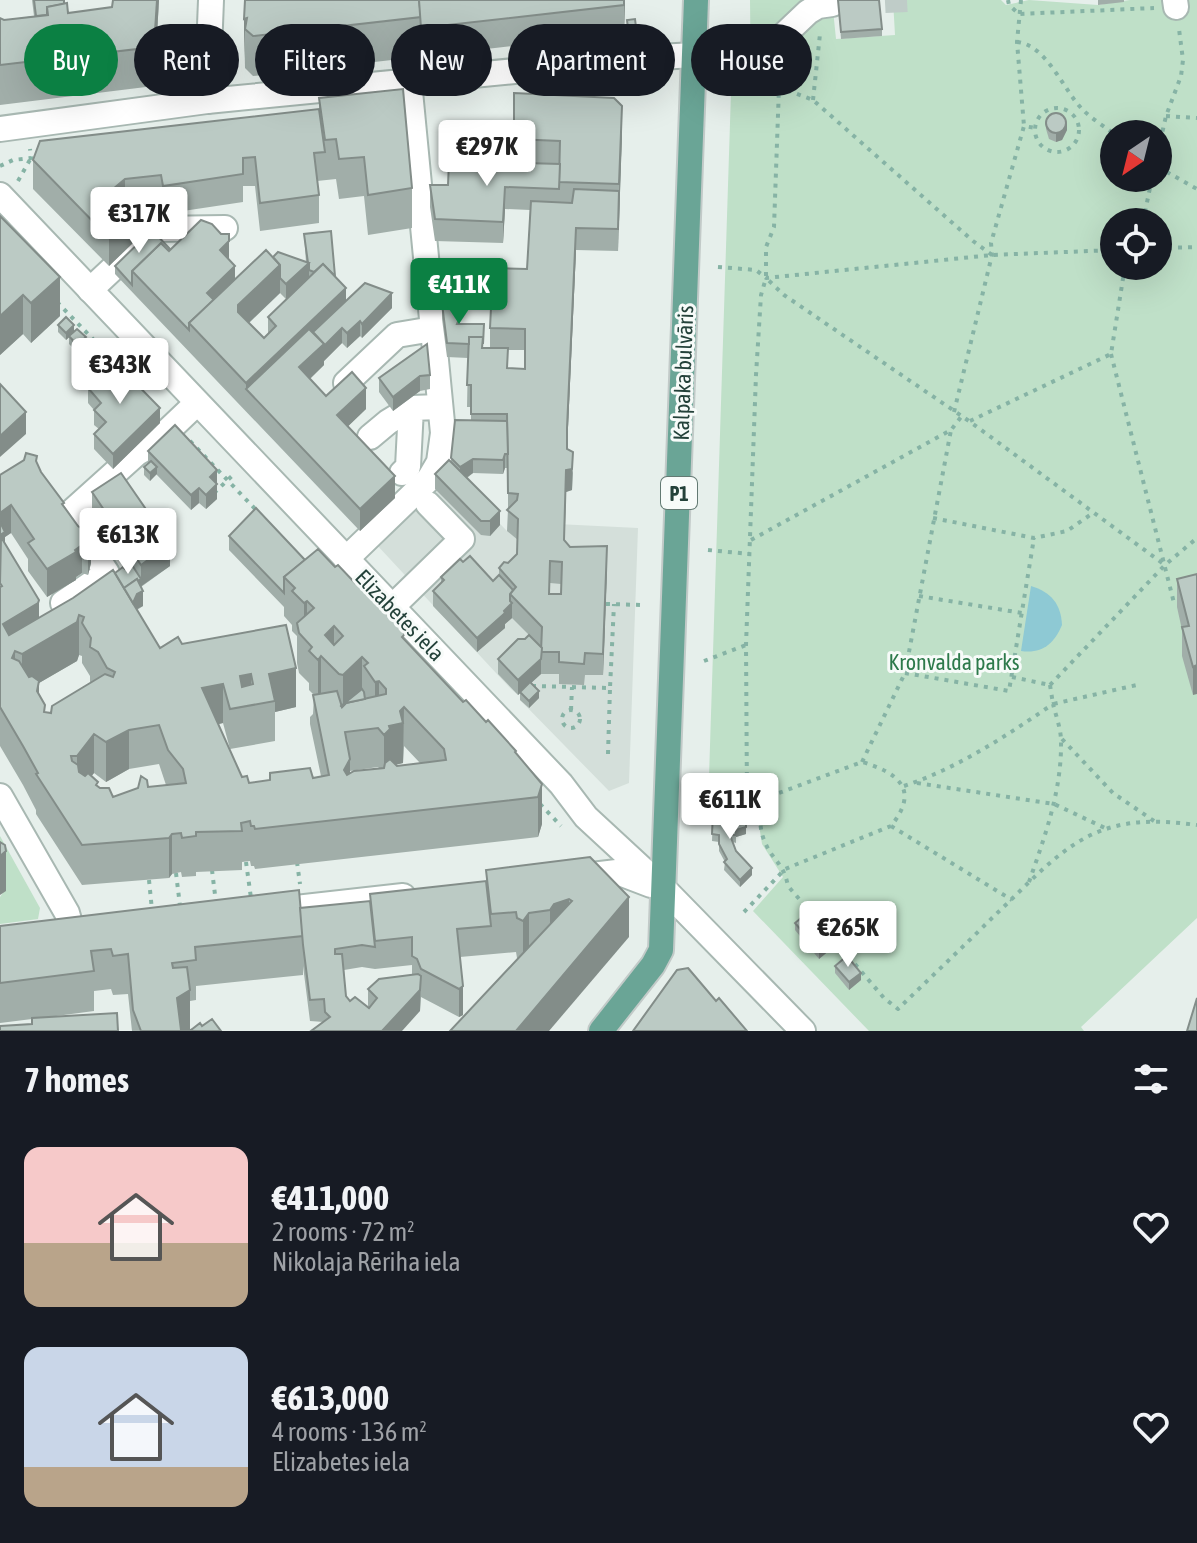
<!DOCTYPE html>
<html lang="en">
<head>
<meta charset="utf-8">
<style>
	body { margin:0; font-family:"Asap Condensed",sans-serif; background:#20242c; color:#f1f3f6; height:100vh; display:flex; flex-direction:column; font-size:30px; white-space:nowrap }
	* { box-sizing:border-box; margin:0 }
	p { font-size:26px; color:#9ea1a6 }
	.icon { flex:none; width:44px; height:44px; fill:none; stroke:currentColor; stroke-width:2; stroke-linecap:round; stroke-linejoin:round }
	.map { position:relative; height:1031px; overflow:hidden }
	.sheet { display:flex; flex-direction:column; background:#171b24; flex:1 }
	.sheet>* { flex:none }
	.top-card { position:absolute; left:24px; top:24px; width:1150px; height:72px; display:flex; gap:16px }
	.needle { width:52px; rotate:215deg }
	.controls { position:absolute; left:1100px; top:120px; display:grid; gap:16px }
	.controls a { display:grid; place-items:center; width:72px; height:72px; border-radius:50%; background:#171b24; box-shadow:0 8px 32px #0002; font-size:40px }
	.price { position:absolute; translate:-50% -68px; padding:0 18px; border-radius:8px; background:#fff; color:#222; font-size:26px; line-height:52px; filter:drop-shadow(0 2px 4px #0008) }
	.price::after { content:''; position:absolute; left:50%; top:48px; width:24px; height:18px; margin-left:-12px; background:inherit; clip-path:polygon(0 0,100% 0,50% 100%) }
	.price.selected { background:#0b8043; color:#fff }
	ul { padding:0; list-style:none }
	li { display:flex; align-items:center; gap:24px; height:200px; padding:0 24px }
	li span { display:grid; place-items:center; flex:none; width:224px; height:160px; border-radius:16px; color:#555 }
	li>.icon { margin-inline-start:auto }
	span .icon { width:96px; height:96px; fill:#fffc; stroke-width:1 }
	li b { font-size:34px }
	h2 { display:flex; justify-content:space-between; align-items:center; height:96px; padding:0 24px; font-size:34px }
	.tag { padding:0 28px; border-radius:36px; background:#171b24; box-shadow:0 8px 32px #0002; font-size:28px; line-height:72px }
	.tag.selected { background:#0b8043; color:#fff }
	.map>svg:first-child { display:block }
</style>
</head>
<body>
<div class="map">
<svg width="1197" height="1031" viewBox="0 0 1197 1031">
	<rect width="100%" height="100%" fill="#e6efeb"/>
	<!-- built -->
	<path fill="#d4dfda" d="M450,473L507,531L517,522L638,528L629,783L609,791L520,700L522,692L518,695L511,689L376,544Z"/>
	<!-- green -->
	<g fill="#bfe0c8" fill-rule="evenodd">
		<path d="M750,0H832L836,39L895,35L893,0H1001L1006,5L1029,0L1098,5L1130,0H1197V918L1081,1027L1084,1031H869L753,911L783,877L762,844L756,806L708,808L731,92L751,91ZM1114,134H1158V178H1114ZM1114,222H1158V266H1114Z"/>
		<path d="M0,836L40,908L38,919L0,924V897L6,888L0,881Z"/>
	</g>
	<!-- water -->
	<path fill="#8ec9d4" d="M1031,586C1051,592 1061,604 1062,625C1054,644 1042,654 1021,651Z"/>
	<g fill="none" stroke-linecap="round" stroke-linejoin="round">
		<!-- minor-tunnel -->
		<path stroke="#bfccc8" stroke-width="24" stroke-dasharray="24 12" stroke-linecap="butt" d="M849,3L907,0"/>
		<!-- minor casing -->
		<g stroke="#a8b8b2" stroke-width="28">
			<g id="minor">
				<path d="M1175,0L1176,7"/>
				<path d="M207,101L211,0"/>
				<path d="M0,129L207,101L658,57L750,52L771,47L808,12L818,6L832,4"/>
				<path d="M0,195L561,784L586,817L665,890L803,1031"/>
				<path d="M90,290L155,229L225,228"/>
				<path d="M346,383L397,335L433,329"/>
				<path d="M370,437L388,422L411,408"/>
				<path d="M402,473L408,467L411,408L440,407"/>
				<path d="M68,515L137,453L156,442L197,403"/>
				<path d="M346,559L429,479L439,462L443,433L409,81"/>
				<path d="M63,603L107,573L74,523"/>
				<path d="M392,607L462,539L428,504"/>
				<path d="M0,796L67,913L73,934"/>
				<path d="M575,877L617,872L651,885"/>
				<path d="M269,911L403,896"/>
			</g>
		</g>
		<!-- major casing -->
		<g stroke="#c2cac8" stroke-width="28">
			<path id="major" d="M601,1031L653,965L661,950L696,0"/>
		</g>
		<!-- path -->
		<g stroke="#86b3a5" stroke-width="4" stroke-dasharray="4 6" stroke-linecap="butt">
			<path d="M1008,0L1009,5L1019,14L1154,8"/>
			<path d="M1021,0L1017,42L1024,126"/>
			<path d="M1017,42C1047,45 1063,90 1083,110C1092,119 1104,126 1114,134"/>
			<path d="M745,86L779,87L790,64"/>
			<path d="M813,100L820,34"/>
			<circle cx="1057" cy="130" r="22"/>
			<path d="M1166,116L1197,118"/>
			<path d="M1158,151L1166,116L1181,76L1183,60L1179,29"/>
			<path d="M0,166L13,160L31,158L30,149"/>
			<path d="M1158,167L1197,189"/>
			<path d="M18,181L31,158"/>
			<path d="M1143,222L1152,178"/>
			<path d="M1158,248L1197,247"/>
			<path d="M992,255L973,241L813,100L779,87L774,227L766,247V278L784,295L969,421L1165,565"/>
			<path d="M718,267L756,270L766,278L992,255L1114,250"/>
			<path d="M57,302L118,365"/>
			<path d="M1111,354L1174,603"/>
			<path d="M954,412L992,255L991,243L1024,126L1035,128"/>
			<path d="M970,421L1111,354L1125,266"/>
			<path d="M190,441L259,513"/>
			<path d="M214,493L234,474"/>
			<path d="M933,518L1034,538L1067,531L1093,513"/>
			<path d="M751,540L951,430L961,417"/>
			<path d="M708,550L750,554"/>
			<path d="M919,596L1022,613"/>
			<path d="M606,604L644,605"/>
			<path d="M704,661L746,645"/>
			<path d="M905,673L1009,691L1034,538"/>
			<path d="M1012,677L1050,685"/>
			<path d="M1050,685L1165,565L1197,538"/>
			<path d="M1050,685L1053,704L1141,684"/>
			<path d="M532,686L610,688L614,604"/>
			<circle cx="571" cy="719" r="9"/>
			<path d="M571,710L572,687"/>
			<path d="M1062,739L1113,793L1154,821"/>
			<path d="M608,754L610,688"/>
			<path d="M862,762L905,673L951,430"/>
			<path d="M917,783L1054,804L1105,828"/>
			<path d="M904,786C958,768 1006,736 1053,704C1056,716 1061,729 1061,741C1062,790 1045,836 1029,882"/>
			<path d="M701,801L747,800L746,645L756,375L761,295L766,278"/>
			<path d="M540,804L561,826"/>
			<path d="M891,826L1012,900"/>
			<path d="M246,862L251,898"/>
			<path d="M297,862L300,884"/>
			<path d="M212,870L216,903"/>
			<path d="M176,873L180,906"/>
			<path d="M149,880L152,910"/>
			<path d="M744,912L785,869L891,826C920,790 899,773 862,762L760,800C760,813 759,827 764,840C772,861 783,861 788,886L884,998L898,1009C930,978 963,947 995,915C1028,885 1062,843 1106,829C1135,819 1167,821 1197,825"/>
		</g>
		<!-- minor -->
		<use href="#minor" stroke="#fff" stroke-width="24"/>
		<!-- major -->
		<use href="#major" stroke="#6aa596" stroke-width="24"/>
	</g>
	<!-- wall -->
	<g fill="#a1aea9" fill-rule="evenodd">
		<path d="M32,0H64L68,13L112,7L113,0H159L154,86L0,105V18L4,20L34,16Z"/>
		<path d="M625,0L624,33L253,76L245,68L244,19Z"/>
		<path d="M838,0L882,29V36L841,39Z"/>
		<path d="M1098,0H1124V2L1098,5Z"/>
		<path d="M627,20L636,27V34L628,36Z"/>
		<path d="M514,93L622,134L618,251L576,250L567,449L573,473L572,490L566,492L564,540L570,547L607,567L603,675H585L584,685L559,684V674H541L531,683L539,698L529,708L520,700V693L518,695L498,674V659L529,635L512,618L505,624V628L477,652L433,606V591L441,583V577L493,581L499,575V568L508,563L517,554L518,540L507,531L508,509V467V468H505L503,474L473,473L467,478L500,525L490,536L481,535L435,489V474L451,461L455,420H471V407H467L468,358L447,357L442,319V304L483,348H490V328L527,269L530,210L505,209L503,243L435,241L430,207V185H448L514,163ZM508,350H525V369L508,368ZM550,583L561,584V594H550Z"/>
		<path d="M319,98L412,188V228L368,235L364,196L339,199L336,179L317,181L319,195V223L260,231L255,186H243V202L163,214L161,204L129,207L135,241L109,266L33,189V160L319,109Z"/>
		<path d="M1046,122L1067,130L1062,140L1056,142L1049,139L1046,129Z"/>
		<path d="M0,216L60,316L31,343L23,334L0,355Z"/>
		<path d="M221,234H229V259L235,280L273,257L306,262L304,234L335,276L346,301L392,308L362,338L360,336L347,348L342,343L324,361V365L310,379L326,396L366,409L348,426L395,498L360,531L115,274V266ZM280,293L286,299L268,317V335L264,338L249,323Z"/>
		<path d="M438,266L487,272V298L466,300L461,305L455,300H440Z"/>
		<path d="M58,325L74,332L86,344L77,352L69,344V337L66,340L58,332Z"/>
		<path d="M430,375V389L420,391L393,411L379,392V378Z"/>
		<path d="M88,388L160,423L113,469L94,449V434L99,429L94,425V410L88,403Z"/>
		<path d="M148,451L217,470V499L206,509L199,503L191,510L156,474L150,481L144,475V467L148,463Z"/>
		<path d="M37,463L41,472L78,526L91,535V563L88,575L82,573L76,577V580L47,597L28,571V559L11,533L5,537V545L39,618L115,573L128,567L92,514V492L170,566L141,587L143,606L137,610L160,648L286,625L296,707L275,712V741L230,749L223,723L218,724L242,777L249,783L313,778L321,776L310,724V717L313,714L314,695L309,690V683L299,673L297,663V636L292,631V625L284,616V607L229,550V536L305,560L405,640L463,702L516,754L542,784V824L538,837L255,869L254,866H251L250,861L242,862V870L196,872V876L182,877L181,872L172,874L169,878L82,885L36,814V810L23,785L0,746V475ZM79,655L82,656V663L90,676V683L51,713L45,712L39,695V683L77,661ZM404,746L420,763L397,766L395,765L403,763ZM159,764L166,785L148,787L113,797L98,787L91,776L94,773L106,782L129,769ZM378,767L379,768L350,773V771Z"/>
		<path d="M1197,574L1193,695L1182,656V630L1177,607V579Z"/>
		<path d="M713,812L736,817L746,821V834L736,837V843L733,842L736,851L752,875L740,887L724,870L725,862L719,851V842L712,841Z"/>
		<path d="M590,857L629,937L518,958H517L516,952L460,957L463,1015L459,1017L421,997L420,1011L324,1022L310,1021L303,966V975L196,986V1000L190,1001V1029L202,1026L221,1031H132L128,994L113,995L111,989L94,991V1011L41,1018L32,1024V1019L0,1023V926L300,908L370,901V894L486,881V870ZM412,965V975L368,989V1008L350,1001L346,996L344,970L362,967L375,969Z"/>
		<path d="M795,923L831,949L819,959L795,930Z"/>
		<path d="M835,966L861,980L849,990L835,973Z"/>
	</g>
	<!-- shaded-wall -->
	<g fill="#838d89">
		<path d="M157,0H159L154,86V47Z"/>
		<path d="M624,0H625L624,33Z"/>
		<path d="M247,18L245,29L244,58V19Z"/>
		<path d="M622,106V134L618,251L619,191Z"/>
		<path d="M1067,123V130L1062,140L1056,142V134Z"/>
		<path d="M125,179V207L113,189Z"/>
		<path d="M505,187V209L503,243V222Z"/>
		<path d="M135,212V241L109,266V238Z"/>
		<path d="M576,228V250L567,450V428Z"/>
		<path d="M229,241V263L220,250Z"/>
		<path d="M309,263V277L286,299V284Z"/>
		<path d="M280,265V293L238,333V305Z"/>
		<path d="M235,266V288L203,338L207,293Z"/>
		<path d="M60,277V316L31,343V303Z"/>
		<path d="M466,286V300L461,305V290Z"/>
		<path d="M346,288V316L246,389V411V383Z"/>
		<path d="M392,293V308L362,338V324Z"/>
		<path d="M23,295V334L0,355V316Z"/>
		<path d="M360,321V336L347,348V333Z"/>
		<path d="M74,325V333L66,340V333Z"/>
		<path d="M342,328V343L324,361V365L299,389V367L324,344Z"/>
		<path d="M86,337V344L77,352V345Z"/>
		<path d="M420,376V391L393,411V397Z"/>
		<path d="M366,388V409L337,437V415Z"/>
		<path d="M160,408V423L113,469V454Z"/>
		<path d="M26,412V434L0,457V436Z"/>
		<path d="M573,452L572,490L566,492L564,561L566,470Z"/>
		<path d="M505,454V468L503,474V460Z"/>
		<path d="M473,459V473L460,482V467Z"/>
		<path d="M157,467V474L150,481V473Z"/>
		<path d="M217,470V499L206,509V495L210,477Z"/>
		<path d="M395,476V498L360,531V509Z"/>
		<path d="M199,488V503L191,510V495Z"/>
		<path d="M11,505V533L5,537V560L0,563V513Z"/>
		<path d="M500,511V525L490,536V521Z"/>
		<path d="M91,535V563L88,575V547Z"/>
		<path d="M170,544V566L137,589L135,583L141,579V565Z"/>
		<path d="M82,545V573L76,577V580L47,597V569Z"/>
		<path d="M607,546V567L603,675V654Z"/>
		<path d="M143,591V606L137,609L134,617V602L137,594Z"/>
		<path d="M39,600V639L15,651V691L3,624Z"/>
		<path d="M307,601V640L304,638V603Z"/>
		<path d="M512,603V618L505,624V628L477,652V638Z"/>
		<path d="M79,615V655L77,661L39,683V720L22,693V654Z"/>
		<path d="M334,626V666L325,635Z"/>
		<path d="M321,656V696L318,700V660Z"/>
		<path d="M362,657V696L343,714V675Z"/>
		<path d="M541,659V674L518,695V680Z"/>
		<path d="M1197,665V694L1193,695V667Z"/>
		<path d="M296,668V707L275,712V701L269,674Z"/>
		<path d="M251,674V705L240,707V676Z"/>
		<path d="M379,681V721L375,714V682Z"/>
		<path d="M223,684V723L202,728V688Z"/>
		<path d="M539,691V698L529,708V701Z"/>
		<path d="M404,707L403,763L390,766L384,774V735Z"/>
		<path d="M129,730V769L106,782V742Z"/>
		<path d="M94,734V773L77,795V756Z"/>
		<path d="M350,759V799L344,770Z"/>
		<path d="M542,784V824L538,837V797Z"/>
		<path d="M746,827V834L736,837V830Z"/>
		<path d="M172,834V874L169,878V838Z"/>
		<path d="M6,851V891L0,895V856Z"/>
		<path d="M752,868V875L740,887V880Z"/>
		<path d="M629,897V937L549,1031H516Z"/>
		<path d="M569,899V939L550,950V910L554,904Z"/>
		<path d="M529,913V953L523,960V921Z"/>
		<path d="M831,941V949L819,959V951Z"/>
		<path d="M861,973V980L849,990V982Z"/>
		<path d="M421,976L420,1011L402,1031H382Z"/>
		<path d="M463,986V1015L459,1017V989Z"/>
		<path d="M190,990V1029L177,1031V998Z"/>
	</g>
	<!-- building -->
	<g fill="#bbcac4" stroke="#838d89" stroke-width="2" fill-rule="evenodd">
		<path d="M34,0H64V4L47,7V15L36,16Z"/>
		<path d="M113,0H157L154,47L0,65V18L4,20L48,15L47,7L67,3L68,13L112,7Z"/>
		<path d="M245,0H419L421,17L253,36L245,29L247,18L244,19Z"/>
		<path d="M419,0H624V5L421,28Z"/>
		<path d="M838,0H879L882,29L841,32Z"/>
		<path d="M635,19L636,27L628,28L627,20Z"/>
		<path d="M403,89L412,188L368,195L364,157L339,159L336,139L325,140L319,98Z"/>
		<path d="M514,93L614,98L622,106L619,184L559,182L560,141L514,139Z"/>
		<path d="M319,109L325,152L314,153L319,195L260,203L255,157L243,158V174L163,186L161,175L125,179L113,189L135,212L109,238L33,160L40,141Z"/>
		<circle cx="1056" cy="123" r="10"/>
		<path d="M449,161L560,164L559,189L505,187L503,222L435,219L430,185H448Z"/>
		<path d="M574,189L619,191L618,229L576,228L567,428V449L573,452L572,469L566,470L564,540L570,547L607,546L603,654L585,653L584,664L559,662V652H541L542,627L510,594L516,587L499,568L504,562L508,563L517,554L518,519L507,510L517,500L518,494L508,493L507,414H471V385H467L469,337H483L482,348H508L507,368L525,369V329L490,328L493,268L527,269L531,201L572,203ZM550,561L562,562L561,594H549Z"/>
		<path d="M0,216L60,277L31,303L23,295L0,316Z"/>
		<path d="M201,220L212,224L221,234H229V241L220,250L235,266L207,293L214,300L189,323V330L132,271L161,243L169,251Z"/>
		<path d="M152,230L170,249L168,250L161,243L132,271V285L115,266Z"/>
		<path d="M331,231L335,276L323,264L314,272L309,270V263H308L304,234Z"/>
		<path d="M266,250L280,265L238,305V312L264,338L276,326L268,317L323,264L346,288L246,383L189,323Z"/>
		<path d="M278,252L309,263L286,284L280,278V265L273,257Z"/>
		<path d="M438,266H481V272H487V284L466,286L461,290L455,286L440,285Z"/>
		<path d="M365,283L392,293L362,324L360,321L347,333L342,328L324,346V344L313,332Z"/>
		<path d="M442,304H458L460,317L457,324H484L483,344V337H469V344L447,343Z"/>
		<path d="M66,317L74,325L66,333L58,325Z"/>
		<path d="M77,329L86,337L77,345L69,336Z"/>
		<path d="M309,329L324,344L299,367L326,396L352,372L366,388L337,415L395,476L360,509L246,389Z"/>
		<path d="M427,344L430,375L420,376L393,397L379,378Z"/>
		<path d="M115,362L160,408L113,454L94,434L106,422L94,410L101,403L88,388L94,382L95,372L102,368L107,370Z"/>
		<path d="M0,384L26,412L0,436Z"/>
		<path d="M455,420L507,421L508,454H505L503,460L473,459L460,467L451,458Z"/>
		<path d="M175,425L217,470L210,477L217,484L206,495L199,488L191,495L148,451Z"/>
		<path d="M26,453L37,456L36,461L41,472L64,503L62,504L78,526L91,535L88,547L82,545L75,550L76,552L47,569L28,543L34,539L11,505L0,513V475L24,460Z"/>
		<path d="M449,460L500,511L490,521H481L435,474Z"/>
		<path d="M151,461L157,467L150,473L144,467Z"/>
		<path d="M121,473L170,544L141,565L92,492Z"/>
		<path d="M256,508L305,560L284,577V593L229,536Z"/>
		<path d="M0,522L5,532L0,535Z"/>
		<path d="M1,537L39,600L38,603L3,624L9,635L73,598L113,570L160,648L178,637L182,644L286,625L296,668L269,674L275,701L230,709L223,684L202,688L242,777L247,776L249,783L270,780V773L310,768L313,778L329,775L313,695L337,691L342,707L346,703L386,694V689L379,681L375,682L364,666L368,663L362,657L343,675L339,674L321,656L318,660L309,651L312,647L299,633L297,623L314,608L307,601L304,603L292,591L295,588L284,577L318,549L335,567L338,565L355,583L357,581L389,615L405,634L402,637L463,702L466,700L486,722L488,720L516,751L515,752L542,784L538,797L255,829L254,826H251L250,821L241,823L242,831L196,832V836L182,838L181,833L172,834L169,838L82,845L36,774L38,773L23,746L0,707V587L2,586L0,583ZM79,615L84,617L82,623L91,638L90,647L98,652L107,668L115,672L113,677L105,674L52,706L51,713L44,712L45,705L37,691L39,681L32,676L29,677L19,661L12,658L15,651L22,654L77,622ZM334,626L343,636L334,645L325,635ZM251,674L253,684L242,687L240,676ZM404,707L444,749L446,760L397,766L390,759L385,763L384,768L354,771L347,775L344,770L350,759L345,732L378,728L384,735L390,729L389,726L403,723L400,711ZM159,725L168,750L183,769L186,783L148,787L147,780L141,776L138,788L113,797L109,788H100L96,785L98,782L88,773L85,776L79,772L78,765L72,761L71,756H77L94,734L106,742L129,730Z"/>
		<path d="M470,556L493,581L499,575L513,590L510,594V601L512,603L504,611L505,613L477,638L433,591L444,580L441,577L460,559L463,562Z"/>
		<path d="M132,565L141,579L138,581L137,579L124,588L115,573L123,567L125,569Z"/>
		<path d="M1197,574V665L1193,667L1182,627L1189,626L1177,579Z"/>
		<path d="M137,579L143,591L137,594L133,603L124,588Z"/>
		<path d="M529,635L542,648L541,659L518,680L498,659L518,639H525Z"/>
		<path d="M530,682L539,691L529,701L520,692Z"/>
		<path d="M362,689L364,692L365,699L346,703L342,707L341,706Z"/>
		<path d="M713,812H737L736,817L746,821V827L736,830V835H730L736,851L752,868L740,880L724,862L727,859L719,844V835L712,834Z"/>
		<path d="M0,842L5,845L6,851L0,856Z"/>
		<path d="M590,857L629,897L516,1031H450L572,901L569,899L554,904L550,910L529,913L523,921L517,918L516,912L491,914L486,870Z"/>
		<path d="M486,881L491,926L457,929L463,986L459,989L421,969L417,959L412,956V937L375,941L370,894Z"/>
		<path d="M299,890L303,936L195,947L196,960L172,963L173,968L187,967L190,990L177,998L181,1030H191L200,1023L202,1026L212,1019L221,1031H141L133,1010L128,954L113,956L111,949L91,951L94,971L0,983V926Z"/>
		<path d="M370,901L375,947L362,945L335,949V954H342L346,996L350,1001L355,997L369,1008L377,998L368,989L379,979L418,974L421,976L420,990L382,1031H311L330,1017L325,1012L324,999L310,1000L303,945L300,908Z"/>
		<path d="M807,913L831,941L819,951L795,923Z"/>
		<path d="M847,956L861,973L849,982L835,966Z"/>
		<path d="M688,968L716,1001L719,998L747,1031H633L677,970Z"/>
		<path d="M1197,998V1031H1187Z"/>
		<path d="M117,1013L118,1031H0V1026L32,1024V1018Z"/>
	</g>
	<g text-anchor="middle" dominant-baseline="central" stroke-width="6" stroke-linejoin="round" paint-order="stroke">
		<!-- shield labels -->
		<rect fill="#f7fbf9" stroke="#637a73" stroke-width="2" x="661" y="477" width="36" height="32" rx="6"/>
		<g font-size="20" font-weight="bold" fill="#24423a">
			<text x="679" y="493">P1</text>
		</g>
		<!-- street labels -->
		<g font-size="22" fill="#24423a" stroke="#f7fbf9">
			<text transform="translate(683 373) rotate(-88)">Kalpaka bulvāris</text>
			<text transform="translate(400 615) rotate(46)">Elizabetes iela</text>
		</g>
		<!-- park labels -->
		<g font-size="22" fill="#2d7a4b" stroke="#f7fbf9">
			<text x="954" y="662">Kronvalda parks</text>
		</g>
	</g>
</svg>
<div class="controls">
<a><svg class="needle" viewBox="-14 -14 28 28"><path d="M0-13l5 13h-10z" fill="#e53935"/><path d="M0 13l5-13h-10z" fill="#9ea1a6"/></svg></a>
<a><svg class="icon" aria-label="locate" viewBox="0 0 24 24"><circle cx="12" cy="12" r="6"/><path d="M12 2v4M12 18v4M2 12h4M18 12h4"/></svg></a>
</div>
<b class="price" style="left:487px;top:188px">€297K</b>
<b class="price" style="left:139px;top:255px">€317K</b>
<b class="price selected" style="left:459px;top:326px">€411K</b>
<b class="price" style="left:120px;top:406px">€343K</b>
<b class="price" style="left:128px;top:576px">€613K</b>
<b class="price" style="left:730px;top:841px">€611K</b>
<b class="price" style="left:848px;top:969px">€265K</b>
<div class="top-card">
<a class="tag selected">Buy</a>
<a class="tag">Rent</a>
<a class="tag">Filters</a>
<a class="tag">New</a>
<a class="tag">Apartment</a>
<a class="tag">House</a>
</div>
</div>
<section class="sheet">
<h2>7 homes<svg class="icon" aria-label="filters" viewBox="0 0 24 24"><path d="M4 7h16M4 17h16"/><circle cx="9" cy="7" r="2"/><circle cx="15" cy="17" r="2"/></svg></h2>
<ul>
<li><span style="background:linear-gradient(#f6c9c9 60%,#b9a48a 0)"><svg class="icon" aria-label="home" viewBox="0 0 24 24"><path d="M3 11l9-7 9 7M6 9v11h12V9"/></svg></span><div><b>€411,000</b><p>2 rooms · 72 m²</p><p>Nikolaja Rēriha iela</p></div><svg class="icon" aria-label="heart" viewBox="0 0 24 24"><path d="M12 20l-8-8c-3-5 5-10 8-4 3-6 11-1 8 4z"/></svg></li>
<li><span style="background:linear-gradient(#c9d6e8 75%,#b9a48a 0)"><svg class="icon" aria-label="home" viewBox="0 0 24 24"><path d="M3 11l9-7 9 7M6 9v11h12V9"/></svg></span><div><b>€613,000</b><p>4 rooms · 136 m²</p><p>Elizabetes iela</p></div><svg class="icon" aria-label="heart" viewBox="0 0 24 24"><path d="M12 20l-8-8c-3-5 5-10 8-4 3-6 11-1 8 4z"/></svg></li>
</ul>
</section>
</body>
</html>
